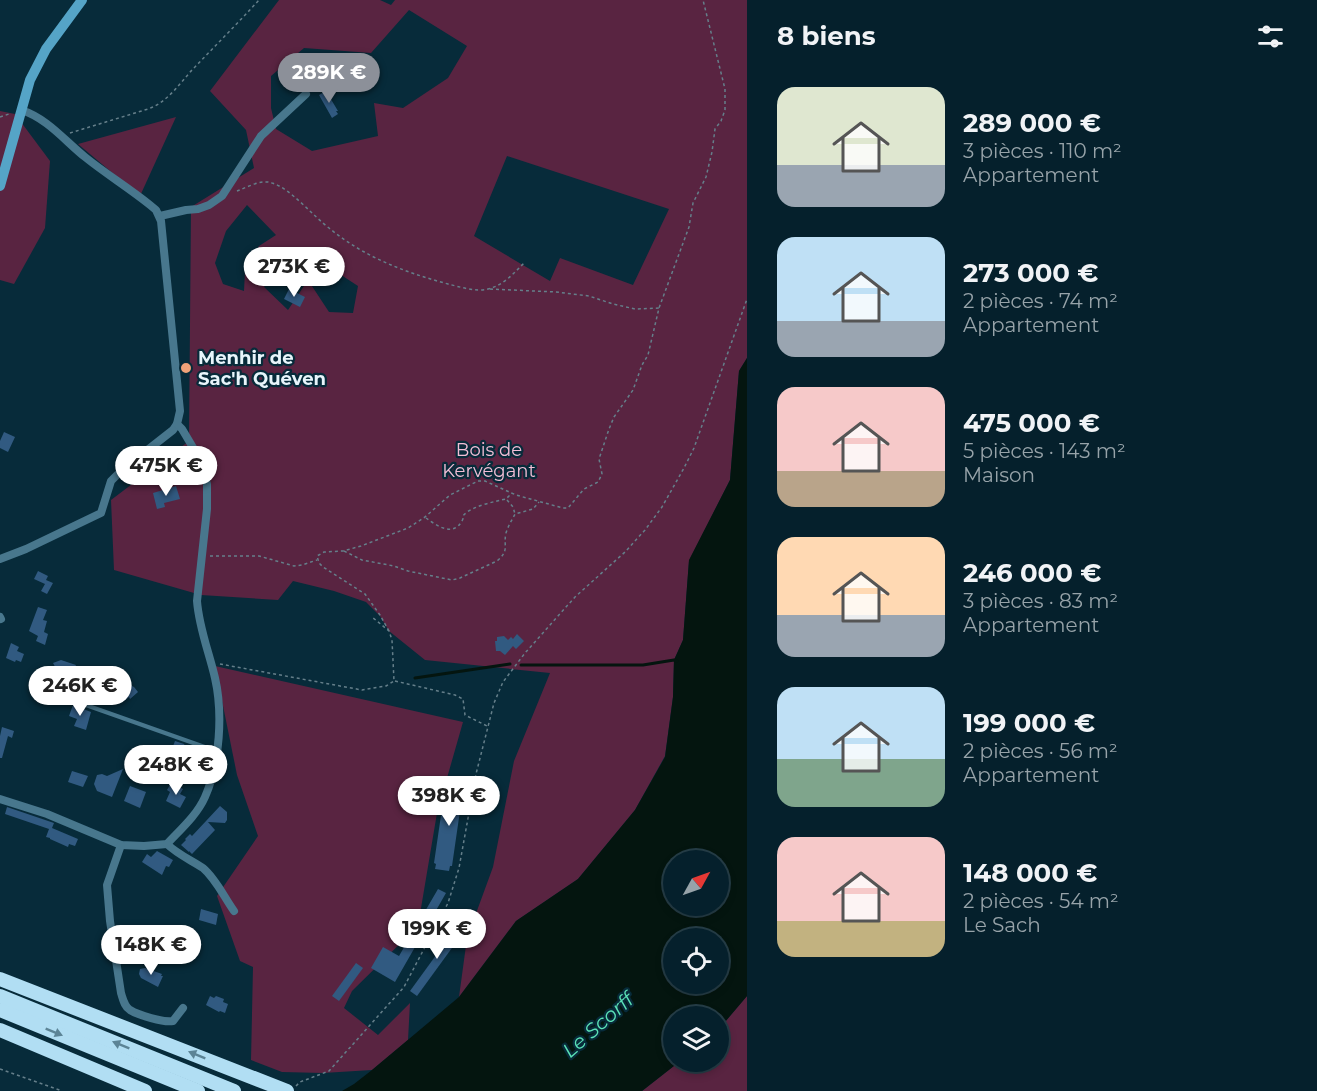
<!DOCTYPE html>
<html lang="fr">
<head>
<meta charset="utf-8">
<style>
	body { margin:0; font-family:Montserrat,sans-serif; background:#132d38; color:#f1f3f6; height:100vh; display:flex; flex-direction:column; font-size:22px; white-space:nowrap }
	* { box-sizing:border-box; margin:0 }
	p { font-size:20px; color:#97a3a9 }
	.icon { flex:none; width:33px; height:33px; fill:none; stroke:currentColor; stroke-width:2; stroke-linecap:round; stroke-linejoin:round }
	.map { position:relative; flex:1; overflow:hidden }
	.panel { display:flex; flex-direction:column; background:#05202c; width:570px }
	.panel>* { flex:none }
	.needle { width:39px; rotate:50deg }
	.fabs { position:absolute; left:663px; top:850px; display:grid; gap:12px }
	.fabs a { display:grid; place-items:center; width:66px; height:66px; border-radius:50%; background:#05202c; box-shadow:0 3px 9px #0003,0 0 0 2px #263e48; font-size:30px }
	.price { position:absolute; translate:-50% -51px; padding:0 14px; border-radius:21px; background:#fff; color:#222; font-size:20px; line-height:39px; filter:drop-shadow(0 2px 3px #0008) }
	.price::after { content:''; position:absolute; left:50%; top:36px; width:18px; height:14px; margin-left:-9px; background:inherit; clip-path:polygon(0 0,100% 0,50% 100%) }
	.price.active { background:#8c9099; color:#fff }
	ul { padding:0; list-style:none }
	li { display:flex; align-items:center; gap:18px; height:150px; padding:0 30px }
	li span { display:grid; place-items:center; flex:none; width:168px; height:120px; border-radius:18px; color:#555 }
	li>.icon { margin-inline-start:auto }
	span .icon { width:72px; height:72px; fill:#fffc; stroke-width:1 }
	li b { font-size:26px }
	h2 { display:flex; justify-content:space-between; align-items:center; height:72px; padding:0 30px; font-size:26px }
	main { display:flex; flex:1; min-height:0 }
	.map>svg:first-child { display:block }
</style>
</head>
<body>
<main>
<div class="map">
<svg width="747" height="1091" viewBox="0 0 747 1091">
	<rect width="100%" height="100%" fill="#072b3a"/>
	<!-- green -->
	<g fill="#592441" fill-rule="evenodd">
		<path d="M279,0H380L391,5L395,0H747V358L739,371L730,480L689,561L683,640L674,660L673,697L665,756L635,810L578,879L516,921L459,997L467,938L493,867L514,761L550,673L425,660L389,631L380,616L366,602L334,591L293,581L278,600L201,595L114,570L111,500L189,441L191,207L254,168L246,130L210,91ZM409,10L467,46L448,78L403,108L374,103L378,136L312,151L276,129L271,108V76L304,48L371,53ZM507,156L669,209L633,285L560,258L550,281L474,236ZM247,205L276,235L259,246L245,271L244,291L223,284L215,263L226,231ZM306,262L335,271L358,286L353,313L329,312L308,280L288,310L264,287L276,270Z"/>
		<path d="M0,111L15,114L50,161L45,228L14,284L0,280Z"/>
		<path d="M176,117L140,196L78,144Z"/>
		<path d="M215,666L463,722L437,813L418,926L352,991L344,1008L378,1035L410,1003L408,1040L372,1070L323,1073L282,1072L251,1060L253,967L240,961L217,896L258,836L237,775Z"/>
		<path d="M747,996V1091H642L679,1062H718L719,1029Z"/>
	</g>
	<!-- water -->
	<path fill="#04150f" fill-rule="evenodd" d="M747,358V996L719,1029L718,1017H674V1062H679L642,1091H342L354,1084L372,1070L459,997L516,921L578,879L635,810L665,757L673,697L674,660L683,640L689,560L730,480L739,371ZM674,861H718V906H674ZM674,939H718V984H674Z"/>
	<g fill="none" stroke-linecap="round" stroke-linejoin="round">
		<!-- stream -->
		<g stroke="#04150f" stroke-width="3">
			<path d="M521,665H643L674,660L677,661"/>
			<path d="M415,678L510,664"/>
		</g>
	</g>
	<!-- building -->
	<g fill="#315a81">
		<path d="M326,91L338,111H336L338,114L332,118L319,95Z"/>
		<path d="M289,289L305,297L300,307L284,299Z"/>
		<path d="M4,432L15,437L8,452L0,448V441Z"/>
		<path d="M176,486L180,499L164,503L165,507L157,509L153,493Z"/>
		<path d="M38,571L48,576L46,580L53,583L47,594L41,591L45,584L34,579Z"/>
		<path d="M38,607L47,610L43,620L47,621L44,632L48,634L45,645L36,641L38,636L29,631Z"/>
		<path d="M517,634L524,641L516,649L513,646L505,655L500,651H496L495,641H497V637L504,636L508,640L511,637L513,639Z"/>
		<path d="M11,643L19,647L17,651L24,654L21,662L16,660L15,662L6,658Z"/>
		<path d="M61,660L76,665L72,676L63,672L59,674L53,663Z"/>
		<path d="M126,683L134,687L138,692L130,699L129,697L124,701L118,694Z"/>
		<path d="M73,705L91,712L86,730L74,726L77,719L69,716Z"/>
		<path d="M2,727L14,731L12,738L8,736L2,758H0V736Z"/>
		<path d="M175,741L184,744L186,748L193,751L190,759L183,756L182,759L170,754Z"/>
		<path d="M123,769L112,797L97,791L94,784L97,775L102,774L107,776Z"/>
		<path d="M72,771L88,776L83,787L68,782Z"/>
		<path d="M448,782L462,784L461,790H463L452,866H450L449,871L435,869L436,864L434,863L445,788H447Z"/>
		<path d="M171,783L183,789L180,794L186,797L180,808L166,801L170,792L167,790Z"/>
		<path d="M130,786L146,792L140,808L124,801Z"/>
		<path d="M220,806L227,812V820L225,823L208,822L215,830L192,854L189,851V852L181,845L186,840L185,839L190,834L192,836Z"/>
		<path d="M7,807L54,823L52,828L78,839L75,846L69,844L68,847L50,839V838L46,837L49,829L5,814Z"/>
		<path d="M157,851L173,860L169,867L166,866L162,875L142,862L147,854L151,857Z"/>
		<path d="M438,889L446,893L395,982L371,968L383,947L399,956Z"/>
		<path d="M201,909L218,914L216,925L199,920Z"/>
		<path d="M458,925L465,930L417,996L410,991Z"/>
		<path d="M356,963L363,968L339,1001L332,996Z"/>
		<path d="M145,968L162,974L161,976H163L158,987L141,978L139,974L140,969Z"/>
		<path d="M210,996L214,998L216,996L224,999L223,1002L228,1004L225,1013L220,1011L219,1012L206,1005Z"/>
	</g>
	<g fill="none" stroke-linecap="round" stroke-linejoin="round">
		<!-- path -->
		<g stroke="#657f8a" stroke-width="1.5" stroke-dasharray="3 3" stroke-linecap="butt">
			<path d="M0,117L9,114"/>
			<path d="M70,133L148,109C168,102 179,84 193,69C215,46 238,23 259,0"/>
			<path d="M237,191C248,187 261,179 272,183C290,188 313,216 329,228C364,257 404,272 448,284C460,287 476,292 488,289C504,285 514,273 525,262"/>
			<path d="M490,289L556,292L589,296L613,304L635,309L659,308"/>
			<path d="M507,500L513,507L515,514"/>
			<path d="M426,518C437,526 453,537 462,521C465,515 461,517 466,513C474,506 496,501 506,499L512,493"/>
			<path d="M344,551L362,560L394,566L408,571L452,580L460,578L497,561C510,550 503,546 506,533C508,526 512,520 515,514L533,509L539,502"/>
			<path d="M210,556H259L294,566L302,565L317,560"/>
			<path d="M389,631L380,615L365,594L323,567L319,563L317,556L324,552L343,551L361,546L408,528L425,517L450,495L478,481H485L516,495L563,508H568L584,489L598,482L602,474L599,459L609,429L614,417L633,390L642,365L648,355L659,308L689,227L693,203L706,177L712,152L715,129L721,121L725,110V89L703,0"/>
			<path d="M220,664L362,690L386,686L394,681L392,640L389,631L372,617"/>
			<path d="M395,681L455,695L463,699L465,715L487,726"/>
			<path d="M0,1069L62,1091"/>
			<path d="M296,1086L300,1082L329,1071L404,987L448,903L459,868L476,774L494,703L503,682L525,653L575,597L625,552L645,530L662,507L684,468L694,448L747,299"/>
		</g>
		<!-- lane -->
		<path stroke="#48778d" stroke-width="4" d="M83,704L216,751"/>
		<!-- street -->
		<g stroke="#48778d" stroke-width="8">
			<path d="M160,216L186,210L198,209L209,205L222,196L261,136L306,94"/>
			<path d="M0,559L26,549L101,513L111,481L122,470L173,430L177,424"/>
			<path d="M0,617L1,619"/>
			<path d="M0,799L47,814L121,845L144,846L167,844C181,829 197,815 205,797C220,763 223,713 215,678C209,652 199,628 197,601L207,509V484L201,461L182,429L177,424L180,411L161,221L156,210L150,205C129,188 106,174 85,157C65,141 47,118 21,110"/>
			<path d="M167,844C177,854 191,860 203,868C216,879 224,897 234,911"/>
			<path d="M121,845L107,885L110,921L121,993C123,999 124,1006 130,1010C138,1015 164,1023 173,1021L183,1008"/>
		</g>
		<!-- secondary -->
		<path stroke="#55a4c7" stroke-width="10" d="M0,186L30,80L46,49L82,0"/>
		<!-- highway -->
		<g stroke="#b1def3" stroke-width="14">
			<path d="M0,979L287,1091"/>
			<path d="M0,996L234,1091"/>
			<path d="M0,1010L198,1091"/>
			<path d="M0,1030L145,1091"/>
		</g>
	</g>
	<!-- one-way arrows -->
	<defs><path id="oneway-solid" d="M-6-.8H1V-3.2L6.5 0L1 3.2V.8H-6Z" transform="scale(1.5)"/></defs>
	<g fill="#5c8496">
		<use href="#oneway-solid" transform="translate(54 1032) rotate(22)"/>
		<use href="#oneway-solid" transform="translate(121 1045) rotate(-158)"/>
		<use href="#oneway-solid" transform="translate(197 1055) rotate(-158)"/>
	</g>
	<!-- markers -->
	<circle fill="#f0a279" stroke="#072b3a" stroke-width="2" cx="186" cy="368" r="6"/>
	<g text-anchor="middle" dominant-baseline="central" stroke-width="4.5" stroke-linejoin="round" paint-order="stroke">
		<!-- poi labels -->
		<g font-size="18" font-weight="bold" fill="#e8f5fb" stroke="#072b3a" text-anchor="start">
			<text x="198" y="358">Menhir de<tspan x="198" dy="21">Sac'h Quéven</tspan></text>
		</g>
		<!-- park labels -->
		<g font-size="18" fill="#f2bed6" stroke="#072b3a">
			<text x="489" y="450">Bois de<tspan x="489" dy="21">Kervégant</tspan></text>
		</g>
		<!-- water labels -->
		<g font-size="20" font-style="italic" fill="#5be2b7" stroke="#072b3a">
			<text transform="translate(598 1025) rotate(-41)">Le Scorff</text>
		</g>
	</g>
</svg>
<div class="fabs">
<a><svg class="needle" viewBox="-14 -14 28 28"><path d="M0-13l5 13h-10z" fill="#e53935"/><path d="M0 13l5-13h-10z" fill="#97a3a9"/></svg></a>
<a><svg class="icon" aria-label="locate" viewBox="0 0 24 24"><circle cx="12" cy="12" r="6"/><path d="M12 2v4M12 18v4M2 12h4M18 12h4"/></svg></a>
<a><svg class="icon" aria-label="layers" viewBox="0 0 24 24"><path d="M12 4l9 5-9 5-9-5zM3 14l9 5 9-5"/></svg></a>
</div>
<b class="price active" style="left:329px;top:104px">289K €</b>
<b class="price" style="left:294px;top:298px">273K €</b>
<b class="price" style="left:166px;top:497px">475K €</b>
<b class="price" style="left:80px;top:717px">246K €</b>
<b class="price" style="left:176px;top:796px">248K €</b>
<b class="price" style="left:449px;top:827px">398K €</b>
<b class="price" style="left:437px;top:960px">199K €</b>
<b class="price" style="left:151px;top:976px">148K €</b>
</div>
<section class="panel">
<h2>8 biens<svg class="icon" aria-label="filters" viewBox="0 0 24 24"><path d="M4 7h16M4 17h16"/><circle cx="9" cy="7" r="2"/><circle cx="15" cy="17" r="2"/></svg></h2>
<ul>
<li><span style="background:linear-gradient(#dfe7d0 65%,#9aa5b1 0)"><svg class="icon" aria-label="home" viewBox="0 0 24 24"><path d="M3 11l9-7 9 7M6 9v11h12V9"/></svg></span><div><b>289 000 €</b><p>3 pièces · 110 m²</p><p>Appartement</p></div></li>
<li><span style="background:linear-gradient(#bfe0f5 70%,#9aa5b1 0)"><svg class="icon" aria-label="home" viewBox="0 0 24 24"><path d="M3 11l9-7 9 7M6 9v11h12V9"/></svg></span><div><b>273 000 €</b><p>2 pièces · 74 m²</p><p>Appartement</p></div></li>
<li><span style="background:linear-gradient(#f6c9c9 70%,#b9a48a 0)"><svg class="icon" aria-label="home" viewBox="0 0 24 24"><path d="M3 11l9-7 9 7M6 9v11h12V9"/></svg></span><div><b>475 000 €</b><p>5 pièces · 143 m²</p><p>Maison</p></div></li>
<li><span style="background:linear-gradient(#ffd9b3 65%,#9aa5b1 0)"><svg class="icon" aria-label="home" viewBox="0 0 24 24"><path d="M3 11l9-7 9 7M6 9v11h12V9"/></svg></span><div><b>246 000 €</b><p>3 pièces · 83 m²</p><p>Appartement</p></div></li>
<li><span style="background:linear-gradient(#bfe0f5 60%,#7fa58c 0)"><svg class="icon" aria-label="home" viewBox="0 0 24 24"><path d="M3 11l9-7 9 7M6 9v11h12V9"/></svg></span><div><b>199 000 €</b><p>2 pièces · 56 m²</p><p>Appartement</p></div></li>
<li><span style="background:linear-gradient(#f6c9c9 70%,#c2b280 0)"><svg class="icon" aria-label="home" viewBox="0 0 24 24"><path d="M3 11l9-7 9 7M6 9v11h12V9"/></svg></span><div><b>148 000 €</b><p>2 pièces · 54 m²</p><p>Le Sach</p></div></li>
</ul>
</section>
</main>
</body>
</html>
